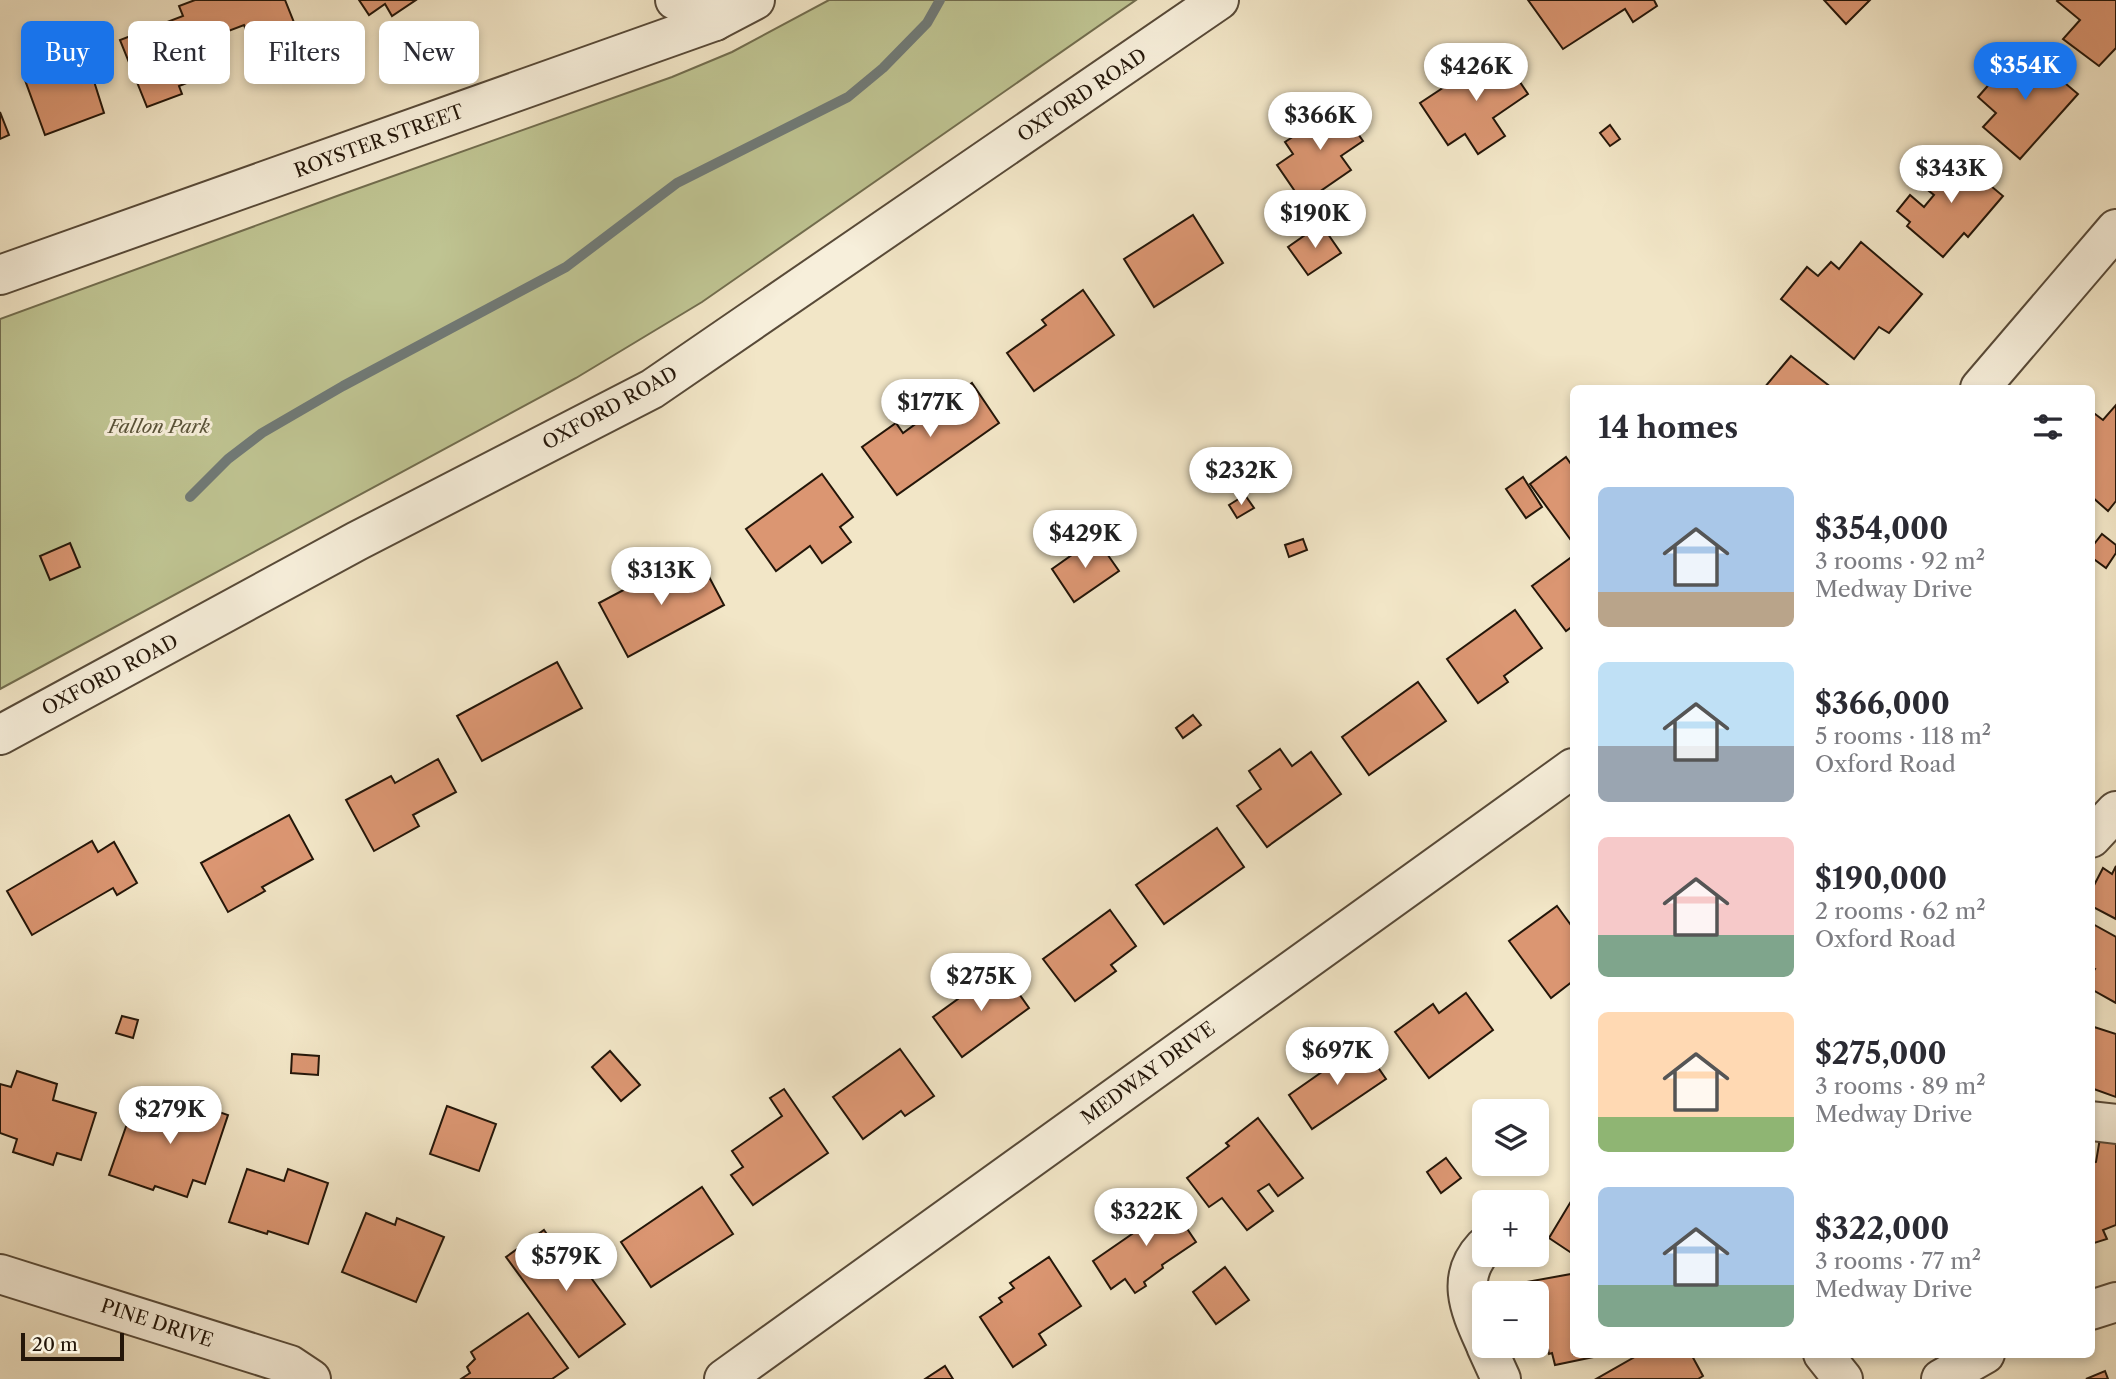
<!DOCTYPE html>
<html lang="en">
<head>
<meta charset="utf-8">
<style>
	body { margin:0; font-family:"Libre Caslon Text",serif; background:#f7f7f7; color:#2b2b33; height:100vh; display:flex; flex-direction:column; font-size:26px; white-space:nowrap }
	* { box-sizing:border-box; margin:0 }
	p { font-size:23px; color:#7c7c81 }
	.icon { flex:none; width:38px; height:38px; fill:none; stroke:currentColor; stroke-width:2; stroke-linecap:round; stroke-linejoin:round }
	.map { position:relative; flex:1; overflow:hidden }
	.drawer { position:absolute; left:1570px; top:385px; width:525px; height:973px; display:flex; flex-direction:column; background:#fff; border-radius:10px; box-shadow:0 4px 10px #0003 }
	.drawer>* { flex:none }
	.guide { position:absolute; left:21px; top:21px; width:665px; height:63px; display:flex; gap:14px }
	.tools { position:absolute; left:1472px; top:1099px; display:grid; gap:14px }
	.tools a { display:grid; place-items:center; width:77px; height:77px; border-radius:10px; background:#fff; box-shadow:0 4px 10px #0003; font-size:35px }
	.scale { position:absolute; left:21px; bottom:18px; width:103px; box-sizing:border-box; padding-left:7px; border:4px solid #241609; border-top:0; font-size:19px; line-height:24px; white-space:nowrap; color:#241609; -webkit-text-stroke:5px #f7efdb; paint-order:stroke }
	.price { position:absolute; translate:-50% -60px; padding:0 16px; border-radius:24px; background:#fff; color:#222; font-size:23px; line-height:46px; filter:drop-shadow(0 2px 4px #0008) }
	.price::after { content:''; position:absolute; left:50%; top:42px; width:21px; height:16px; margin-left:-10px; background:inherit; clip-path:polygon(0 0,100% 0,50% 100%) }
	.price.active { background:#1a73e8; color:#fff }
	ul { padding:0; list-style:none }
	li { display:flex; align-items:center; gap:21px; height:175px; padding:0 28px }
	li span { display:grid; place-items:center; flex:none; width:196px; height:140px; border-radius:10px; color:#555 }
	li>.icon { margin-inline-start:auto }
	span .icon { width:84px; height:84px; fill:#fffc; stroke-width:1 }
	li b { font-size:30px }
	h2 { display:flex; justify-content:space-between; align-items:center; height:84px; padding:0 28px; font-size:30px }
	.tag { padding:0 24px; border-radius:10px; background:#fff; box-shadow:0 4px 10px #0003; font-size:24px; line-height:63px }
	.tag.active { background:#1a73e8; color:#fff }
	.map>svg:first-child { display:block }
</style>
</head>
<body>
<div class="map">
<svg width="2116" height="1379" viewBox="0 0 2116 1379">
	<rect width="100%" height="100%" fill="#f2e6c7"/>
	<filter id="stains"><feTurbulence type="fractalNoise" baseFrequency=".00286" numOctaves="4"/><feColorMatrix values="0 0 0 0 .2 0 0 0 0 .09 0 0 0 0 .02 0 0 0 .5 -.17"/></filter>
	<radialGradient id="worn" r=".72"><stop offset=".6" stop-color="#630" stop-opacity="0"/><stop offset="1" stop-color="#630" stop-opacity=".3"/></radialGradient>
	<!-- green -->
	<path fill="#bfc492" stroke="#726d4e" stroke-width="2" d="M829,0H1136L702,302L576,378L0,689V319L337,196L672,77L732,52Z"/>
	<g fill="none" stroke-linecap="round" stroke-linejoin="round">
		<!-- stream -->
		<path stroke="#707a77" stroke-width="10" d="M190,497L228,459L262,433L343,386L566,267L677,183L848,97L883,68L927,23L940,0"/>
	</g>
	<!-- building -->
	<g fill="#db9672" stroke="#241609" stroke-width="2">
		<path d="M195,0H285L301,40L256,57L244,25L215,36L227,67L179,86L182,94L147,107L120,40L183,16L179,6Z"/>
		<path d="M359,0H416L392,16L385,4L369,15Z"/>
		<path d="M1528,0H1654L1657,6L1633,22L1625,9L1563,49Z"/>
		<path d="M1824,0H1870L1846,24Z"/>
		<path d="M2058,0H2116V48L2099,66L2063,39L2080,20L2057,1Z"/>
		<path d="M2022,47L2078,94L2020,159L1983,127L1996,113L1978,97Z"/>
		<path d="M1499,51L1528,94L1493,118L1505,136L1478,154L1465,134L1448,145L1420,103Z"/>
		<path d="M86,56L104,113L45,135L25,80L36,76L34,71L50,63L52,68Z"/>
		<path d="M1333,98L1363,141L1341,156L1351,170L1303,203L1277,165L1293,154L1285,142L1315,122L1310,114Z"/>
		<path d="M0,112L9,135L0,139Z"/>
		<path d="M1610,125L1620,139L1610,146L1600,133Z"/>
		<path d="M1950,152L2003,196L1968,237L1964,233L1943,257L1907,226L1910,222L1897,211L1910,195L1924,207L1934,195L1929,191L1934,185L1926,179Z"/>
		<path d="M1193,215L1223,263L1154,307L1124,259Z"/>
		<path d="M1321,224L1341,253L1308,275L1288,247Z"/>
		<path d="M1861,242L1922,294L1889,333L1879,327L1854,359L1781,299L1807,267L1818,276L1831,262L1839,269Z"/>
		<path d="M1083,290L1114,335L1034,391L1007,353L1046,325L1042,320Z"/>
		<path d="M1791,356L1832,388H1764Z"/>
		<path d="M972,383L999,423L897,495L862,447L896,423L903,433Z"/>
		<path d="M2116,405V501L2108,511L2091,496V411L2103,420Z"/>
		<path d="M1566,457L1573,467V543L1530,484Z"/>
		<path d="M822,474L853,517L840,527L851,542L822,563L810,546L776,571L746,529Z"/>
		<path d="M1523,477L1542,507L1526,518L1506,489Z"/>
		<path d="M1245,495L1254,508L1237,518L1229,505Z"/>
		<path d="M2102,534L2116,545V553L2106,568L2091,557V548Z"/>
		<path d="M1096,538L1119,571L1074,602L1052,569Z"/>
		<path d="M1303,539L1307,550L1289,557L1285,545Z"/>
		<path d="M70,543L80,567L50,580L40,556Z"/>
		<path d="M1573,556V626L1566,631L1532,586Z"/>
		<path d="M699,558L724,605L628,657L599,603L646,578L650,584Z"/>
		<path d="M1515,610L1542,648L1504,676L1508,682L1478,703L1447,659Z"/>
		<path d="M557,662L582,708L482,761L457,716Z"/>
		<path d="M1418,682L1446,721L1369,775L1342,737Z"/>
		<path d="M1193,715L1201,725L1183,738L1176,728Z"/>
		<path d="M1280,749L1292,766L1311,752L1341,794L1267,847L1237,806L1261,789L1249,771Z"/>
		<path d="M438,759L456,792L413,815L419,826L374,851L346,800L391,776L395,783Z"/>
		<path d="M289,815L313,859L262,887L265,891L228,912L201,863Z"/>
		<path d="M1217,828L1244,867L1164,924L1136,885Z"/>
		<path d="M92,841L98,852L114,842L137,883L117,895L113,888L32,935L7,891Z"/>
		<path d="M2116,866V919L2091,906V891L2103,868L2112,874Z"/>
		<path d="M1557,906L1573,928V981L1551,998L1509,941Z"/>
		<path d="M1110,910L1136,946L1111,965L1116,971L1075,1001L1043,959Z"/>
		<path d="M2091,923L2116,937V1003L2091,989V975L2095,969L2091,967Z"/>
		<path d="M1001,968L1029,1008L962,1057L933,1017Z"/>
		<path d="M1466,993L1493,1030L1429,1078L1395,1032L1433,1004L1439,1013Z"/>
		<path d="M122,1016L138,1020L133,1038L116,1033Z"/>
		<path d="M2091,1026L2116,1034V1097L2091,1088Z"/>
		<path d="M1362,1044L1386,1079L1312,1129L1289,1095Z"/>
		<path d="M900,1049L934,1096L905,1116L901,1111L863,1139L833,1097Z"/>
		<path d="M610,1051L640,1085L621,1101L592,1067Z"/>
		<path d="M292,1054L319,1056L318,1075L291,1073Z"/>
		<path d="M17,1071L57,1084L53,1100L96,1113L81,1160L57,1153L53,1165L13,1152L17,1139L0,1133V1084L11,1087Z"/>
		<path d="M784,1089L828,1153L753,1205L731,1175L743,1167L732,1151L782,1116L770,1098Z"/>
		<path d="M158,1091L228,1115L205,1184L193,1180L187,1197L155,1186L153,1190L109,1175L128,1121L145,1127Z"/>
		<path d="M447,1106L496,1124L479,1171L430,1154Z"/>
		<path d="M1258,1118L1303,1178L1278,1196L1269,1184L1258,1191L1273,1211L1247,1230L1222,1198L1209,1207L1187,1178L1229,1146L1226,1143Z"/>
		<path d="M2100,1138L2116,1142V1225L2103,1230L2107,1239L2091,1244V1163L2096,1162Z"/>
		<path d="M1446,1158L1461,1178L1441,1193L1427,1172Z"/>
		<path d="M247,1169L284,1181L288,1169L328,1183L308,1244L268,1231L267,1234L229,1222Z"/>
		<path d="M702,1187L733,1234L651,1287L621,1242Z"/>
		<path d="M1573,1198V1254L1549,1238Z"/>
		<path d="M1167,1199L1196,1242L1162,1265L1163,1268L1144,1282L1146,1286L1135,1293L1125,1279L1111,1289L1093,1261L1132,1234L1127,1227Z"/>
		<path d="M366,1213L395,1225L397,1218L444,1237L416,1302L342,1272Z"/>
		<path d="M544,1230L567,1262L575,1256L625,1324L579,1357L506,1257Z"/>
		<path d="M1049,1257L1081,1306L1039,1334L1046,1345L1013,1367L980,1317L1002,1302L999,1298L1014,1288L1010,1283Z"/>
		<path d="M1225,1267L1249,1300L1216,1324L1193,1292Z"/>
		<path d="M1571,1274L1573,1354H1608L1555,1365L1552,1353L1549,1354L1546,1338L1536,1340V1293H1523L1521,1283Z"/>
		<path d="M528,1313L568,1368L552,1379H461L470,1373L467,1367L475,1359L471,1352Z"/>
		<path d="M1640,1354H1691L1703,1376L1698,1379H1596Z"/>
		<path d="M945,1366L953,1379H925Z"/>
		<path d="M2105,1371L2108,1379H2086Z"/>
	</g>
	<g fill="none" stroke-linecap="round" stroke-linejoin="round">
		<!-- minor casing -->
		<g stroke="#584a38" stroke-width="42">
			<g id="minor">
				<path d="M675,0L715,21L717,6"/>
				<path d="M0,275L715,21L755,0"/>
				<path d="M1980,388L2116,229"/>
				<path d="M0,735L357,541L652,389L1219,0"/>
				<path d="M2091,838L2116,811"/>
				<path d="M2091,1121L2116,1124"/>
				<path d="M1484,1247C1456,1277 1469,1308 1484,1341"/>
				<path d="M0,1274L290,1365L311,1379"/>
				<path d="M2091,1310L2116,1302"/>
				<path d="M1486,1346L1501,1379"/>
				<path d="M1823,1354L1843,1379"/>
				<path d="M724,1379L1573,768"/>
				<path d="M1941,1379L1985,1354"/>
			</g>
		</g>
		<!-- minor -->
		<use href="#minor" stroke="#f7efdb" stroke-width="38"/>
	</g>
	<g text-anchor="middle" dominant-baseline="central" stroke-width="6" stroke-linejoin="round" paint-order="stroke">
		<!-- street labels -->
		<g font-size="19" fill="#241609" stroke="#f7efdb">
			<text transform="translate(1082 95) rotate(-34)">OXFORD ROAD</text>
			<text transform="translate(379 141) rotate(-20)">ROYSTER STREET</text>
			<text transform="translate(610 408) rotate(-29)">OXFORD ROAD</text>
			<text transform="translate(110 675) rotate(-28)">OXFORD ROAD</text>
			<text transform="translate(1148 1073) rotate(-36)">MEDWAY DRIVE</text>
			<text transform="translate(157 1323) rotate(18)">PINE DRIVE</text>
		</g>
		<!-- park labels -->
		<g font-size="19" font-style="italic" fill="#5a5339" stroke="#f7efdb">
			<text x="159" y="426">Fallon Park</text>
		</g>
	</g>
	<rect width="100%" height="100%" filter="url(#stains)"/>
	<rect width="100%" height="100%" fill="url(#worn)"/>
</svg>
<div class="tools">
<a><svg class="icon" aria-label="layers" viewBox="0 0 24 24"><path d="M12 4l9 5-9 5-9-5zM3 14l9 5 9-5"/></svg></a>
<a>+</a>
<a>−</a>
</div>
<div class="scale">20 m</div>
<b class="price active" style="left:2025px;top:102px">$354K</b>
<b class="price" style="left:1476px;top:103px">$426K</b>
<b class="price" style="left:1320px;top:152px">$366K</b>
<b class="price" style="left:1951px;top:205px">$343K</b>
<b class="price" style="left:1315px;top:250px">$190K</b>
<b class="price" style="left:930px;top:439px">$177K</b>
<b class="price" style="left:1241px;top:507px">$232K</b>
<b class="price" style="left:1085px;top:570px">$429K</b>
<b class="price" style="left:661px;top:607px">$313K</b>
<b class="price" style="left:981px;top:1013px">$275K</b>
<b class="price" style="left:1337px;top:1087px">$697K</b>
<b class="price" style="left:170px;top:1146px">$279K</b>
<b class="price" style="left:1146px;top:1248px">$322K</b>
<b class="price" style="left:566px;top:1293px">$579K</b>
<div class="guide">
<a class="tag active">Buy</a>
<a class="tag">Rent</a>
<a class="tag">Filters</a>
<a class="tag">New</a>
</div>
<section class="drawer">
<h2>14 homes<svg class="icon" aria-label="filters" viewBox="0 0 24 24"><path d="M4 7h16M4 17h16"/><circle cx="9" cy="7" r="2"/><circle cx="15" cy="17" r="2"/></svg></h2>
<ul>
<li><span style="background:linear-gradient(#a9c7e8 75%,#b9a48a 0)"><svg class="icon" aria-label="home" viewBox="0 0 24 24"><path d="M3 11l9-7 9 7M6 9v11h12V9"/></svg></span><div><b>$354,000</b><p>3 rooms · 92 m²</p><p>Medway Drive</p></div></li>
<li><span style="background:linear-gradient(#bfe0f5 60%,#9aa5b1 0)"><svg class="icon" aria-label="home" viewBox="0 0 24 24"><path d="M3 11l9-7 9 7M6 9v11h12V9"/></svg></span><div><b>$366,000</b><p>5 rooms · 118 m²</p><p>Oxford Road</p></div></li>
<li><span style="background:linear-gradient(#f6c9c9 70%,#7fa58c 0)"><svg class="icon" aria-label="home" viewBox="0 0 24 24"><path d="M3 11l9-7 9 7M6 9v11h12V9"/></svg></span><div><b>$190,000</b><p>2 rooms · 62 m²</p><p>Oxford Road</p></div></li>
<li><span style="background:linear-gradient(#ffd9b3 75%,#8fb573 0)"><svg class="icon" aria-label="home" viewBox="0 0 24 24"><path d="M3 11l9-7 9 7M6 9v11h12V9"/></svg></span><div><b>$275,000</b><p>3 rooms · 89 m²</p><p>Medway Drive</p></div></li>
<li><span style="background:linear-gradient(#a9c7e8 70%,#7fa58c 0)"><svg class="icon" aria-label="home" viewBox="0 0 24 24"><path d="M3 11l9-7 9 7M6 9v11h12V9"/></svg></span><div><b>$322,000</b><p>3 rooms · 77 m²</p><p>Medway Drive</p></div></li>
</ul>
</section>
</div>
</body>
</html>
